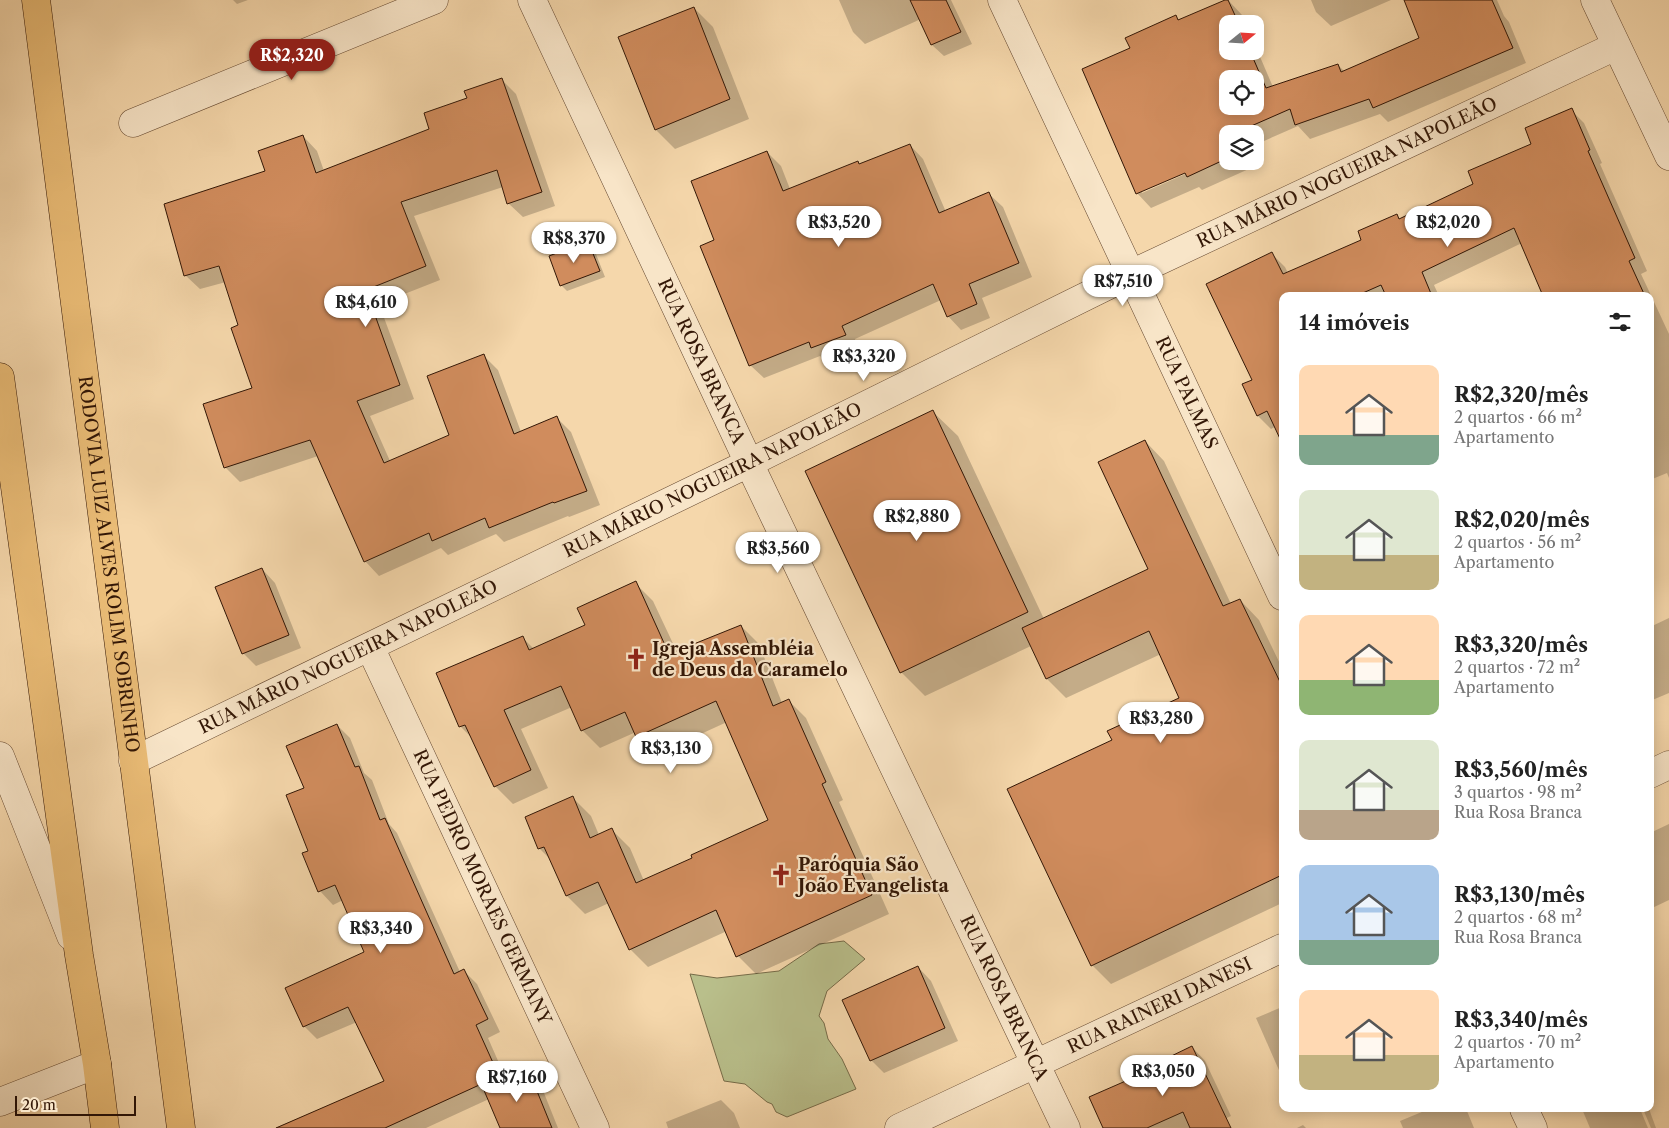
<!DOCTYPE html>
<html lang="pt">
<head>
<meta charset="utf-8">
<style>
	body { margin:0; font-family:"Libre Caslon Text",serif; background:#f6f6f6; color:#222; height:100vh; display:flex; flex-direction:column; font-size:19px; white-space:nowrap }
	* { box-sizing:border-box; margin:0 }
	p { font-size:16px; color:#767676 }
	.icon { flex:none; width:28px; height:28px; fill:none; stroke:currentColor; stroke-width:2; stroke-linecap:round; stroke-linejoin:round }
	.map { position:relative; flex:1; overflow:hidden }
	.drawer { position:absolute; left:1279px; top:292px; width:375px; height:820px; display:flex; flex-direction:column; background:#fff; border-radius:10px; box-shadow:0 2px 12px #0003 }
	.drawer>* { flex:none }
	.needle { width:32px; rotate:72deg }
	.fabs { position:absolute; left:1219px; top:15px; display:grid; gap:10px }
	.fabs a { display:grid; place-items:center; width:45px; height:45px; border-radius:10px; background:#fff; box-shadow:0 2px 12px #0003; font-size:25px }
	.scale { position:absolute; left:15px; bottom:12px; width:121px; box-sizing:border-box; padding-left:5px; border:2px solid #331706; border-top:0; font-size:14px; line-height:18px; white-space:nowrap; color:#331706; -webkit-text-stroke:4px #f8e5c8; paint-order:stroke }
	.price { position:absolute; translate:-50% -42px; padding:0 11px; border-radius:18px; background:#fff; color:#222; font-size:16px; line-height:32px; filter:drop-shadow(0 1px 2px #0008) }
	.price::after { content:''; position:absolute; left:50%; top:30px; width:15px; height:11px; margin-left:-8px; background:inherit; clip-path:polygon(0 0,100% 0,50% 100%) }
	.price.current { background:#8f2418; color:#fff }
	ul { padding:0; list-style:none }
	li { display:flex; align-items:center; gap:15px; height:125px; padding:0 20px }
	li span { display:grid; place-items:center; flex:none; width:140px; height:100px; border-radius:10px; color:#555 }
	li>.icon { margin-inline-start:auto }
	span .icon { width:60px; height:60px; fill:#fffc; stroke-width:1 }
	li b { font-size:21px }
	h2 { display:flex; justify-content:space-between; align-items:center; height:60px; padding:0 20px; font-size:21px }
	.map>svg:first-child { display:block }
</style>
</head>
<body>
<div class="map">
<svg width="1669" height="1128" viewBox="0 0 1669 1128">
	<rect width="100%" height="100%" fill="#f5d7ab"/>
	<filter id="stains"><feTurbulence type="fractalNoise" baseFrequency=".004" numOctaves="4"/><feColorMatrix values="0 0 0 0 .2 0 0 0 0 .09 0 0 0 0 .02 0 0 0 .5 -.17"/></filter>
	<radialGradient id="worn" r=".72"><stop offset=".6" stop-color="#630" stop-opacity="0"/><stop offset="1" stop-color="#630" stop-opacity=".3"/></radialGradient>
	<!-- green -->
	<path fill="#b9bf8b" stroke="#766b48" d="M844,941L865,959L827,991L819,1016L824,1023L828,1039L842,1059L856,1089L787,1117L776,1112L772,1104L767,1102L745,1084L724,1081L690,974L717,978L779,971L819,944Z"/>
	<!-- shadow -->
	<g fill="#0003" fill-rule="evenodd">
		<path d="M233,0H248L237,4Z"/>
		<path d="M839,0H951L972,44L944,56L932,45L921,19L865,44L853,32Z"/>
		<path d="M1228,0L1242,15L1246,24H1228V51H1255V45L1273,87L1338,65L1345,72L1421,39L1405,0H1497L1504,16L1509,22L1526,63L1388,122L1380,114L1310,139L1298,126L1255,145V134H1228V161H1248L1251,168L1202,190L1199,187L1151,208L1137,193L1131,49L1176,16L1180,21ZM1228,79H1255V106H1228ZM1191,169L1192,171L1142,193V190Z"/>
		<path d="M1311,0H1391L1331,26L1316,12Z"/>
		<path d="M694,8L713,27L749,119L675,149L656,130Z"/>
		<path d="M501,79L516,94L555,206L523,217L508,203L503,187L414,216L440,280L379,304L414,399L370,416L390,461L450,436L484,356L498,370L521,432L557,418L571,432L600,505L569,517L568,516L504,542L496,534L448,555L441,548L379,576L365,561L318,456L240,482L226,468L205,405L254,389L240,326L226,282L200,289L185,275L267,172L303,136L317,151L324,171L430,130L469,99ZM225,263V265L193,274V272Z"/>
		<path d="M1571,110L1584,123L1602,163L1600,164L1647,271L1641,274L1669,334V478L1667,473L1650,480V296H1545L1522,243L1434,285L1439,296H1282V423L1271,429L1258,416L1244,385L1254,380L1272,254L1285,267L1288,273L1363,240L1397,216L1401,220L1475,185L1533,144Z"/>
		<path d="M910,145L923,159L946,212L989,194L1003,207L1032,277L982,298L990,318L961,330L948,316L941,300L855,339L858,349L826,361L820,356L764,378L750,365L716,241L767,152L781,166L790,189Z"/>
		<path d="M588,242L594,249L605,277L567,291L561,285Z"/>
		<path d="M933,412L958,436L1044,619L1150,570L1145,441L1164,461L1231,604L1240,600L1259,620L1282,668V903L1111,984L1092,965L1113,741L1181,699L1161,654L1066,698L1047,679L1031,646L925,696L901,672Z"/>
		<path d="M262,569L275,583L301,648L256,666L243,653Z"/>
		<path d="M635,583L653,601L677,652L741,626L759,644L782,703L788,700L806,718L843,800L839,802L889,914L756,974L738,956L727,931L648,967L630,949L609,903L585,914L567,896L552,861L539,848L573,798L591,816L599,835L612,830L630,848L644,881L694,858L770,820L727,722L655,755L637,737L636,732L600,748L582,730L572,707L521,729L548,788L513,804L495,786L473,739L460,726L523,638L534,649L587,626Z"/>
		<path d="M1669,618V693L1650,701V627Z"/>
		<path d="M337,725L350,738L364,773L372,780L389,824L397,833L460,972L464,971L477,984L500,1032L488,1038L506,1079L528,1071L540,1083L558,1128H501L489,1099L426,1128H275L386,1081L357,1022L317,1039L304,1026L366,952L343,900L333,905L320,891L304,854L310,851L306,788Z"/>
		<path d="M1669,824V900L1650,909V833Z"/>
		<path d="M918,967L931,981L958,1041L884,1073L871,1060Z"/>
		<path d="M1282,1007V1077L1256,1018Z"/>
		<path d="M1192,1047L1205,1061L1231,1116L1205,1128H1104L1162,1066Z"/>
		<path d="M721,1100L734,1113L740,1128H668L666,1122Z"/>
		<path d="M1429,1109H1464L1467,1111L1474,1128H1403L1400,1121Z"/>
		<path d="M1582,1109H1640L1648,1128H1590Z"/>
		<path d="M1643,1109H1649L1656,1128H1651Z"/>
		<path d="M1303,1125L1306,1128H1297Z"/>
	</g>
	<!-- building -->
	<g fill="#d08c5d" stroke="#331706" fill-rule="evenodd">
		<path d="M910,0H946L961,32L931,45Z"/>
		<path d="M1225,0H1228L1239,24H1228V51H1250L1266,88L1338,64L1341,72L1419,38L1404,0H1492L1513,48L1373,108L1369,99L1295,125L1290,109L1233,134H1228V158L1187,177L1185,173L1136,194L1082,69L1130,48L1125,38L1176,15L1178,20ZM1228,79H1255V106H1228Z"/>
		<path d="M694,7L730,99L655,130L618,37Z"/>
		<path d="M502,78L542,192L507,204L497,170L401,202L426,266L366,290L400,385L357,401L384,463L449,435L427,376L484,354L514,434L557,416L587,491L554,503L553,502L489,528L485,518L432,541L429,533L364,562L310,440L224,468L203,404L252,388L231,328L238,325L219,266L184,276L164,204L265,171L258,151L303,135L316,173L429,129L424,113L467,98L464,91Z"/>
		<path d="M1572,108L1590,150L1588,151L1635,258L1629,261L1645,296H1543L1514,228L1422,272L1432,296H1386L1381,285L1356,296H1282V443L1267,411L1257,416L1242,384L1252,380L1206,284L1272,252L1283,274L1361,240L1358,231L1397,214L1399,219L1473,184L1468,171L1531,144L1525,128Z"/>
		<path d="M910,144L939,213L989,192L1019,263L969,284L977,304L947,317L933,284L842,326L846,335L811,348L809,342L749,366L700,246L714,240L691,181L767,151L783,191L858,161L859,164Z"/>
		<path d="M588,241L600,271L560,286L549,256Z"/>
		<path d="M933,410L1028,612L900,673L805,471Z"/>
		<path d="M1145,440L1223,606L1240,599L1282,686V875L1091,966L1007,789L1112,740L1107,731L1179,698L1149,631L1046,679L1022,628L1148,569L1098,462Z"/>
		<path d="M262,568L289,635L242,654L215,587Z"/>
		<path d="M636,581L669,654L741,625L773,706L789,699L826,782L822,784L872,895L736,957L716,910L629,950L598,882L566,896L544,847L538,849L525,817L573,796L590,838L612,828L636,883L692,858L691,855L768,820L716,701L636,737L625,712L581,731L561,686L504,710L531,770L494,787L465,725L459,727L436,673L523,636L529,650L585,625L577,608Z"/>
		<path d="M337,724L355,767L359,766L380,820L385,818L454,974L464,969L488,1019L476,1025L499,1076L385,1128H276L384,1081L348,1007L303,1027L285,988L364,952L335,885L318,892L302,853L308,851L286,795L304,788L286,746Z"/>
		<path d="M918,966L945,1028L870,1061L842,1000Z"/>
		<path d="M1192,1046L1231,1128H1190L1183,1112L1147,1128H1103L1089,1097L1160,1066L1159,1062Z"/>
		<path d="M528,1069L552,1128H500L483,1088Z"/>
	</g>
	<g fill="none" stroke-linecap="round" stroke-linejoin="round">
		<!-- minor casing -->
		<g stroke="#64472f" stroke-width="29">
			<g id="minor">
				<path id="s1" d="M532,0L749,463L1066,1128"/>
				<path id="s2" d="M1002,0L1282,596"/>
				<path d="M133,123L434,0"/>
				<path id="s3" d="M370,647L595,1128"/>
				<path d="M0,756L71,936"/>
				<path id="s4" d="M133,761L749,463L1131,274L1616,46"/>
				<path d="M1650,774L1669,765"/>
				<path d="M0,1102L97,1064"/>
				<path d="M1524,1109L1533,1128"/>
				<path id="s5" d="M899,1128L1282,948"/>
			</g>
		</g>
		<!-- tertiary casing -->
		<g stroke="#64472f" stroke-width="29">
			<path id="tertiary" d="M1595,0L1669,156"/>
		</g>
		<!-- trunk casing -->
		<g stroke="#331706" stroke-width="29">
			<g id="trunk">
				<path id="s6" d="M36,0L181,1128"/>
				<path d="M0,377L79,955L97,1064L105,1128"/>
			</g>
		</g>
		<!-- minor -->
		<use href="#minor" stroke="#f8e5c8" stroke-width="28"/>
		<!-- tertiary -->
		<use href="#tertiary" stroke="#f8e5c8" stroke-width="28"/>
		<!-- trunk -->
		<use href="#trunk" stroke="#eabc76" stroke-width="28"/>
	</g>
	<!-- icons -->
	<defs>
		<g id="church-bare" transform="scale(1.725)"><path d="M-1.2-6h2.4v3.5h3.3v2.4h-3.3V6h-2.4V-.1h-3.3v-2.4h3.3Z" fill="#8f2418" stroke="#f8e5c8" stroke-width="2.5" paint-order="stroke"/></g>
	</defs>
	<g fill-rule="evenodd">
		<use href="#church-bare" x="636" y="659"/>
		<use href="#church-bare" x="781" y="875"/>
	</g>
	<g text-anchor="middle" dominant-baseline="central" stroke-width="4.5" stroke-linejoin="round" paint-order="stroke">
		<!-- street labels -->
		<g font-size="18" fill="#331706" stroke="#f8e5c8">
			<text stroke="none"><textPath href="#s4" startOffset="1349">RUA MÁRIO NOGUEIRA NAPOLEÃO</textPath></text>
			<text stroke="none"><textPath href="#s1" startOffset="399">RUA ROSA BRANCA</textPath></text>
			<text stroke="none"><textPath href="#s2" startOffset="434">RUA PALMAS</textPath></text>
			<text stroke="none"><textPath href="#s4" startOffset="644">RUA MÁRIO NOGUEIRA NAPOLEÃO</textPath></text>
			<text stroke="none"><textPath href="#s6" startOffset="569">RODOVIA LUIZ ALVES ROLIM SOBRINHO</textPath></text>
			<text stroke="none"><textPath href="#s4" startOffset="239">RUA MÁRIO NOGUEIRA NAPOLEÃO</textPath></text>
			<text stroke="none"><textPath href="#s3" startOffset="265">RUA PEDRO MORAES GERMANY</textPath></text>
			<text stroke="none"><textPath href="#s1" startOffset="1104">RUA ROSA BRANCA</textPath></text>
			<text stroke="none"><textPath href="#s5" startOffset="288">RUA RAINERI DANESI</textPath></text>
		</g>
		<!-- poi labels -->
		<g font-size="18" font-weight="bold" fill="#331706" stroke="#f8e5c8" text-anchor="start">
			<text x="652" y="649">Igreja Assembléia<tspan x="652" dy="21">de Deus da Caramelo</tspan></text>
			<text x="798" y="865">Paróquia São<tspan x="798" dy="21">João Evangelista</tspan></text>
		</g>
	</g>
	<rect width="100%" height="100%" filter="url(#stains)"/>
	<rect width="100%" height="100%" fill="url(#worn)"/>
</svg>
<div class="fabs">
<a><svg class="needle" viewBox="-14 -14 28 28"><path d="M0-13l5 13h-10z" fill="#e53935"/><path d="M0 13l5-13h-10z" fill="#767676"/></svg></a>
<a><svg class="icon" aria-label="locate" viewBox="0 0 24 24"><circle cx="12" cy="12" r="6"/><path d="M12 2v4M12 18v4M2 12h4M18 12h4"/></svg></a>
<a><svg class="icon" aria-label="layers" viewBox="0 0 24 24"><path d="M12 4l9 5-9 5-9-5zM3 14l9 5 9-5"/></svg></a>
</div>
<div class="scale">20 m</div>
<b class="price current" style="left:292px;top:81px">R$2,320</b>
<b class="price" style="left:839px;top:248px">R$3,520</b>
<b class="price" style="left:1448px;top:248px">R$2,020</b>
<b class="price" style="left:574px;top:264px">R$8,370</b>
<b class="price" style="left:1123px;top:307px">R$7,510</b>
<b class="price" style="left:366px;top:328px">R$4,610</b>
<b class="price" style="left:864px;top:382px">R$3,320</b>
<b class="price" style="left:917px;top:542px">R$2,880</b>
<b class="price" style="left:778px;top:574px">R$3,560</b>
<b class="price" style="left:1161px;top:744px">R$3,280</b>
<b class="price" style="left:671px;top:774px">R$3,130</b>
<b class="price" style="left:381px;top:954px">R$3,340</b>
<b class="price" style="left:1163px;top:1097px">R$3,050</b>
<b class="price" style="left:517px;top:1103px">R$7,160</b>
<section class="drawer">
<h2>14 imóveis<svg class="icon" aria-label="filters" viewBox="0 0 24 24"><path d="M4 7h16M4 17h16"/><circle cx="9" cy="7" r="2"/><circle cx="15" cy="17" r="2"/></svg></h2>
<ul>
<li><span style="background:linear-gradient(#ffd9b3 70%,#7fa58c 0)"><svg class="icon" aria-label="home" viewBox="0 0 24 24"><path d="M3 11l9-7 9 7M6 9v11h12V9"/></svg></span><div><b>R$2,320/mês</b><p>2 quartos · 66 m²</p><p>Apartamento</p></div></li>
<li><span style="background:linear-gradient(#dfe7d0 65%,#c2b280 0)"><svg class="icon" aria-label="home" viewBox="0 0 24 24"><path d="M3 11l9-7 9 7M6 9v11h12V9"/></svg></span><div><b>R$2,020/mês</b><p>2 quartos · 56 m²</p><p>Apartamento</p></div></li>
<li><span style="background:linear-gradient(#ffd9b3 65%,#8fb573 0)"><svg class="icon" aria-label="home" viewBox="0 0 24 24"><path d="M3 11l9-7 9 7M6 9v11h12V9"/></svg></span><div><b>R$3,320/mês</b><p>2 quartos · 72 m²</p><p>Apartamento</p></div></li>
<li><span style="background:linear-gradient(#dfe7d0 70%,#b9a48a 0)"><svg class="icon" aria-label="home" viewBox="0 0 24 24"><path d="M3 11l9-7 9 7M6 9v11h12V9"/></svg></span><div><b>R$3,560/mês</b><p>3 quartos · 98 m²</p><p>Rua Rosa Branca</p></div></li>
<li><span style="background:linear-gradient(#a9c7e8 75%,#7fa58c 0)"><svg class="icon" aria-label="home" viewBox="0 0 24 24"><path d="M3 11l9-7 9 7M6 9v11h12V9"/></svg></span><div><b>R$3,130/mês</b><p>2 quartos · 68 m²</p><p>Rua Rosa Branca</p></div></li>
<li><span style="background:linear-gradient(#ffd9b3 65%,#c2b280 0)"><svg class="icon" aria-label="home" viewBox="0 0 24 24"><path d="M3 11l9-7 9 7M6 9v11h12V9"/></svg></span><div><b>R$3,340/mês</b><p>2 quartos · 70 m²</p><p>Apartamento</p></div></li>
</ul>
</section>
</div>
</body>
</html>
